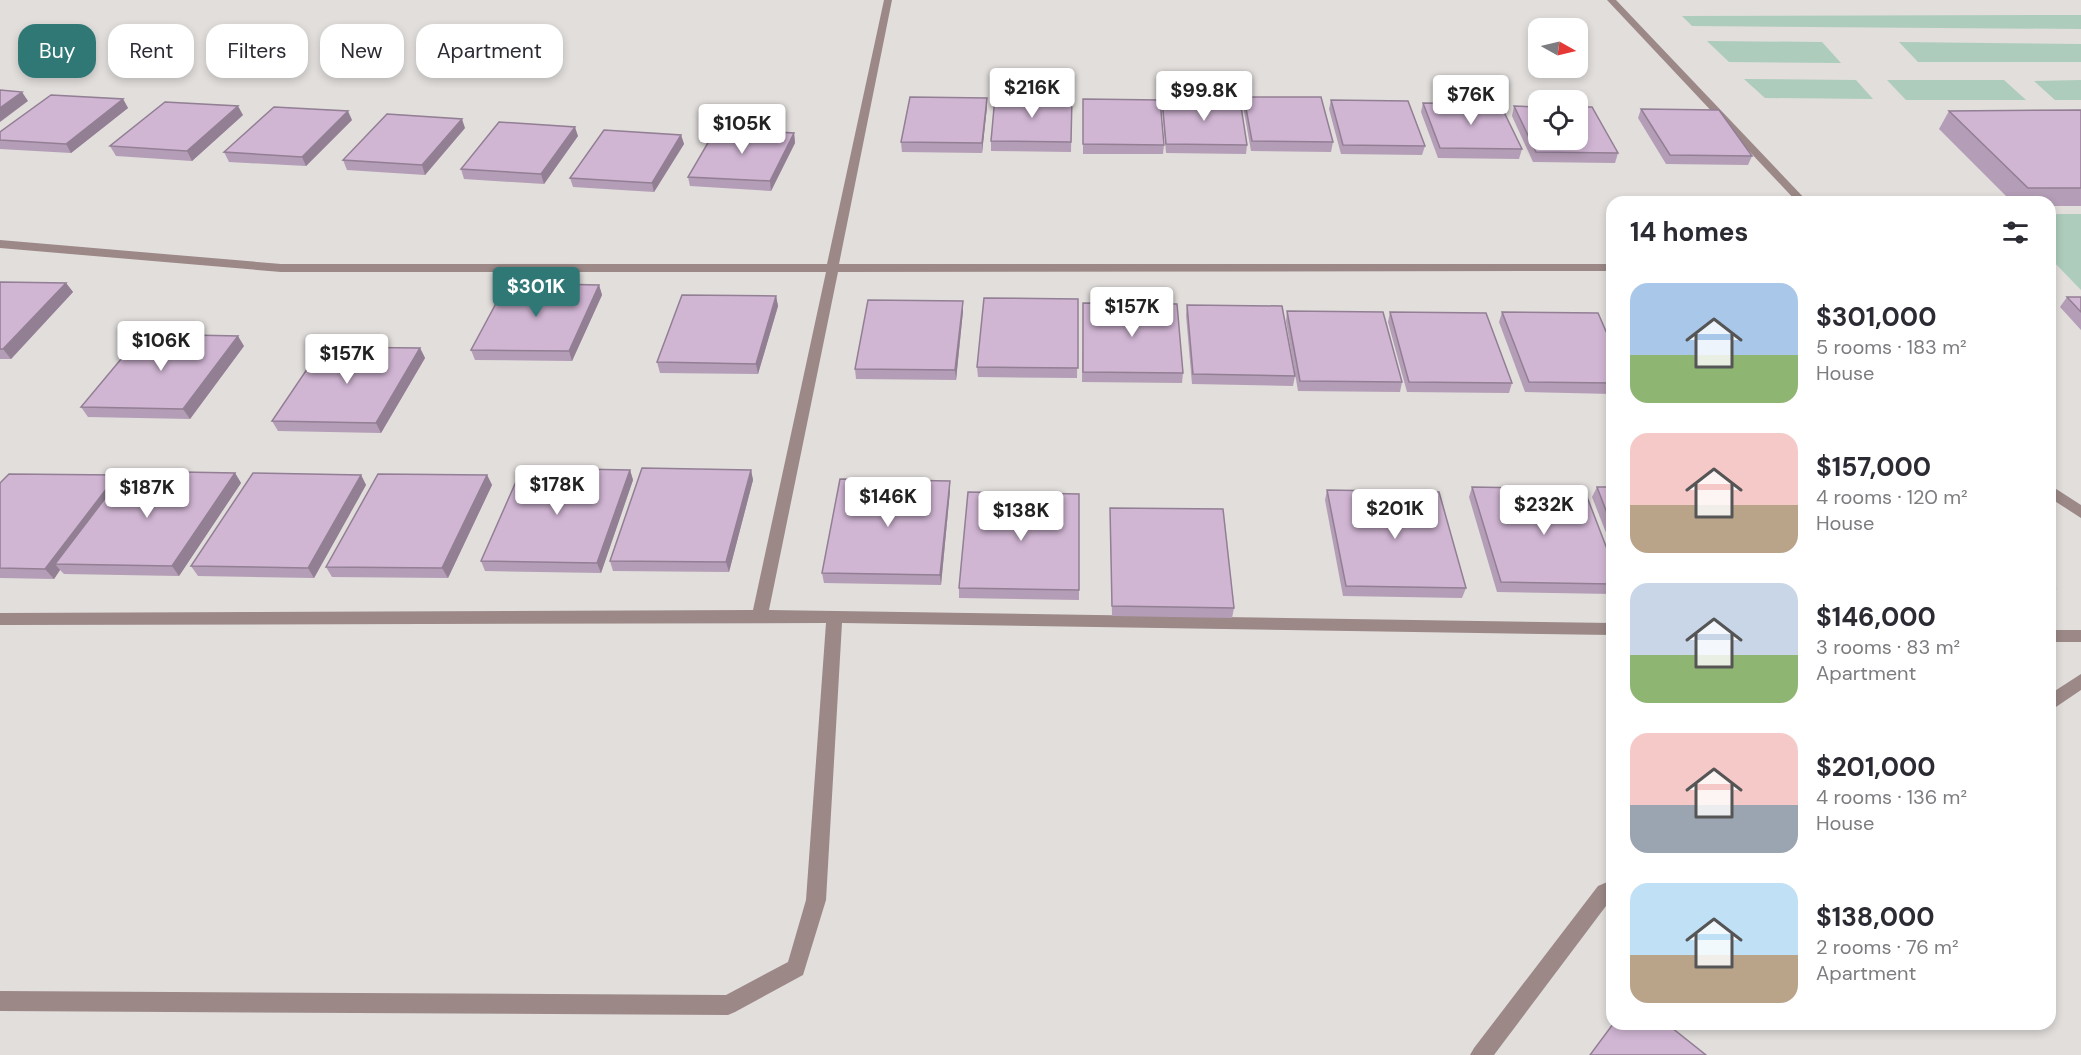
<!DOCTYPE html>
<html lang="en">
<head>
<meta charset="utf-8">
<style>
	body { margin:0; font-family:"DM Sans",sans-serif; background:#f2f2f3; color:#2b2b33; height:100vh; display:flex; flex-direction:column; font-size:22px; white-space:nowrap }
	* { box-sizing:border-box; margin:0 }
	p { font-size:20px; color:#7c7c81 }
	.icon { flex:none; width:33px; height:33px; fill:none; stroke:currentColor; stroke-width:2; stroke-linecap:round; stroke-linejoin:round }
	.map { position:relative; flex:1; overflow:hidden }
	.side { position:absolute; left:1606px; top:196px; width:450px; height:834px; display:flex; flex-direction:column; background:#fff; border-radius:18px; box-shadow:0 3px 9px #0003 }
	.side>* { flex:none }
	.hud { position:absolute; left:18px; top:24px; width:570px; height:54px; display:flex; gap:12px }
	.needle { width:39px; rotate:98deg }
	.fabs { position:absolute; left:1528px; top:18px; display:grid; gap:12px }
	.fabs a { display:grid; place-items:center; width:60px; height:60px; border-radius:12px; background:#fff; box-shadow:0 3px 9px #0003; font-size:30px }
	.price { position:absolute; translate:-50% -51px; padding:0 14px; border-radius:6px; background:#fff; color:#222; font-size:20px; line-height:39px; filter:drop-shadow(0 2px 3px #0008) }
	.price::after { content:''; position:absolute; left:50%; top:36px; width:18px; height:14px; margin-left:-9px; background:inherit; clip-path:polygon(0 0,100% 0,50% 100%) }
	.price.selected { background:#2f7876; color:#fff }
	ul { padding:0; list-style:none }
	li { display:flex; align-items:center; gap:18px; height:150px; padding:0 24px }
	li span { display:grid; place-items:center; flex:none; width:168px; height:120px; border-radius:18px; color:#555 }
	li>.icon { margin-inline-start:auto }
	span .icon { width:72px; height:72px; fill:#fffc; stroke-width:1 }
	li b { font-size:26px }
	h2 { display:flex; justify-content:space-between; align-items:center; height:72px; padding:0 24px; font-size:26px }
	.pill { padding:0 21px; border-radius:18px; background:#fff; box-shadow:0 3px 9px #0003; font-size:21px; line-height:54px }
	.pill.selected { background:#2f7876; color:#fff }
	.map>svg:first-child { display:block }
</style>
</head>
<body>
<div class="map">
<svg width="2081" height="1055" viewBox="0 0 2081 1055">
	<rect width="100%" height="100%" fill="#e1dedc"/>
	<!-- green -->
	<g fill="#adccbc">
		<path d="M2081,15V29L1692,26L1682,16Z"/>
		<path d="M1707,41L1822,42L1841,63L1729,62Z"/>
		<path d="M1899,42L2081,44V62H1918Z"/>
		<path d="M1744,79L1856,80L1873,99L1765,98Z"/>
		<path d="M1887,80H2004L2026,100H1906Z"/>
		<path d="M2081,80V100H2055L2034,81Z"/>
		<path d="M2051,214H2081V290L2051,259Z"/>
	</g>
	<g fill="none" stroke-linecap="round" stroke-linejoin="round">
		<!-- minor -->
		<g fill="#9b8887" fill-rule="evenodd">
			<path d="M884,0H892L839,264H1612V271L838,272L769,610L1612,623V635L842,623L826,900L803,975L735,1012L728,1015L0,1011V991L726,995L788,962L806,900L826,623L0,625V613L753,610L826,272H281L0,248V240L281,264H827Z"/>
			<path d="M1607,0H1616L1808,202H1797Z"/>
			<path d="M2050,485L2081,505V518L2050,498Z"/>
			<rect x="2050" y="630" width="31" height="12"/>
			<path d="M2081,674V690L2050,711V694Z"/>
			<path d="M1612,880V898L1494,1055H1470L1474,1048L1598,886Z"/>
		</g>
	</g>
	<!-- wall -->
	<g fill="#b49db6">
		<path d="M1072,97L1071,152L991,151V141Z"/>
		<path d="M1244,97L1333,142L1331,152L1251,151L1243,106Z"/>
		<path d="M123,99L128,108L71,153L0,149V132Z"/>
		<path d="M1083,99L1164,145L1163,154H1083Z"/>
		<path d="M1162,99L1247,145L1246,154L1166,153L1162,108Z"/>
		<path d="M1331,100L1425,146L1422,155L1341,154L1329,109Z"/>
		<path d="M1423,103L1522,149L1519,159L1438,158L1421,112Z"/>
		<path d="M1514,106L1618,153L1615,163L1533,162L1512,116Z"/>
		<path d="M987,107L982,153L902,152L901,142Z"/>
		<path d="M1641,109L1752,156L1748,165L1666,164L1638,118Z"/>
		<path d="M2081,110V206H2050V202H2012L1939,129L1949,111Z"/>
		<path d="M243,115L192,161L116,156L110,146Z"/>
		<path d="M352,120L306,166L229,162L224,152Z"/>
		<path d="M465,128L425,175L347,170L343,160Z"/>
		<path d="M794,133L795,143L771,191L690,186L688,177Z"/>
		<path d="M681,135L684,144L654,192L573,187L570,178Z"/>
		<path d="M578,136L544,184L464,179L461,169Z"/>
		<path d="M0,282L66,283L73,292L11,359H0Z"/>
		<path d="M599,285L602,295L572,361L475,360L471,350Z"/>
		<path d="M776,296L778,306L758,374L660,373L657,362Z"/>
		<path d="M2067,297H2081V330L2060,307Z"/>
		<path d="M1078,299L1077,378L978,377L977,367Z"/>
		<path d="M1083,303L1183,373L1182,383L1082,382Z"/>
		<path d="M1187,305L1295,376L1293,386L1192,384L1186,315Z"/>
		<path d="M963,311L956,380L856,379L855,369Z"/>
		<path d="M1287,311L1402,382L1400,392L1298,391L1286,321Z"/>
		<path d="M1390,312L1512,383L1509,393L1407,392L1388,322Z"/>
		<path d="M1502,312L1612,345V394L1525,392L1499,322Z"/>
		<path d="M244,346L190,419L88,417L81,407Z"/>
		<path d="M420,348L425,358L381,433L278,431L272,421Z"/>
		<path d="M630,470L633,480L601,573L485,571L481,561Z"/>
		<path d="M751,470L753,480L729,572L613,571L610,561Z"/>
		<path d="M235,473L241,483L179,576L64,574L60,570L54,579L0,578V483L120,479Z"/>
		<path d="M361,475L366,485L314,578L198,576L191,566Z"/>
		<path d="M487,475L492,485L448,578L332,577L326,567Z"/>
		<path d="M1472,487L1612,562V594L1497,592L1469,497Z"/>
		<path d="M1597,487H1612V548L1592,497Z"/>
		<path d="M1327,490L1466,588L1462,598L1343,596L1325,500Z"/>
		<path d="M950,491L941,585L824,583L822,573Z"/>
		<path d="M1079,494V600L959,598V588Z"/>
		<path d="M1110,508L1234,608L1232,618L1112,616Z"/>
		<path d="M2050,581L2055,588L2050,594Z"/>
	</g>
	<!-- shaded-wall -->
	<g fill="#927f94">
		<path d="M22,92L28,101L0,122V108Z"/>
		<path d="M987,98V107L982,153V143Z"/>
		<path d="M123,99L128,108L71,153L66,144Z"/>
		<path d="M238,106L243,115L192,161L187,151Z"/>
		<path d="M348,111L352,120L306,166L302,157Z"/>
		<path d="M462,119L465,128L425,175L422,165Z"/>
		<path d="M575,127L578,136L544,184L541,174Z"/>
		<path d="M794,133L795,143L771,191L770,181Z"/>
		<path d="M681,135L684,144L654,192L652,183Z"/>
		<path d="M66,283L73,292L11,359L3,349Z"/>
		<path d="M599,285L602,295L572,361L569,351Z"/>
		<path d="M776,296L778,306L758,374L756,364Z"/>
		<path d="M963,301V311L956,380L955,370Z"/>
		<path d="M238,336L244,346L190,419L183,409Z"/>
		<path d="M420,348L425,358L381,433L376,423Z"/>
		<path d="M630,470L633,480L601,573L597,563Z"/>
		<path d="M751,470L753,480L729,572L726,562Z"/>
		<path d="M235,473L241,483L179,576L172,566Z"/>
		<path d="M117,475L124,485L55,564L60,570L54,579L45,569Z"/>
		<path d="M361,475L366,485L314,578L308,568Z"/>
		<path d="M487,475L492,485L448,578L442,568Z"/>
		<path d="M950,481V491L941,585L940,575Z"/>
	</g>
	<!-- building -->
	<g fill="#d1b6d4" stroke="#927f94" stroke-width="1.5">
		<path d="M0,90L22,92L0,108Z"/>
		<path d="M51,95L123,99L66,144L0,140V132Z"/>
		<path d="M910,97L987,98L982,143L901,142Z"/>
		<path d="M995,97H1072L1071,142L991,141Z"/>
		<path d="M1244,97H1321L1333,142L1252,141Z"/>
		<path d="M1083,99L1160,100L1164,145L1083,144Z"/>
		<path d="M1162,99L1240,100L1247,145L1166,144Z"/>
		<path d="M1331,100L1408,101L1425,146L1343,145Z"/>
		<path d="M165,102L238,106L187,151L110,146Z"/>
		<path d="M1423,103L1500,104L1522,149L1440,148Z"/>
		<path d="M1514,106L1539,107V140H1578V107H1592L1618,153L1536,152Z"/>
		<path d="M274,107L348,111L302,157L224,152Z"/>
		<path d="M1641,109L1719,110L1752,156L1670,155Z"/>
		<path d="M2081,110V188H2028L1949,111Z"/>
		<path d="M387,114L462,119L422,165L343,160Z"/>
		<path d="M499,122L575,127L541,174L461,169Z"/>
		<path d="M716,129L794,133L770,181L688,177Z"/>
		<path d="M604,130L681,135L652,183L570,178Z"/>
		<path d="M0,282L66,283L3,349H0Z"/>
		<path d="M507,283L599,285L569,351L471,350Z"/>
		<path d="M682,295L776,296L756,364L657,362Z"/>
		<path d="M2067,297H2081V312Z"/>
		<path d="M984,298L1078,299V368L977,367Z"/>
		<path d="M868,300L963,301L955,370L855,369Z"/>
		<path d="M1083,303L1177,304L1183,373L1083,372Z"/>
		<path d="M1187,305L1282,306L1295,376L1193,374Z"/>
		<path d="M1287,311L1383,312L1402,382L1300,381Z"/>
		<path d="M1390,312L1486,313L1512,383L1409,382Z"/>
		<path d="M1502,312L1598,313L1612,345V383L1529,382Z"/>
		<path d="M142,334L238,336L183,409L81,407Z"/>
		<path d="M322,347L420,348L376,423L272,421Z"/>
		<path d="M522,468L630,470L597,563L481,561Z"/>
		<path d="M642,468L751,470L726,562L610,561Z"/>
		<path d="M126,471L235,473L172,566L55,564Z"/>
		<path d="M253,473L361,475L308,568L191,566Z"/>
		<path d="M9,474L117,475L45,569L0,568V483Z"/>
		<path d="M378,474L487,475L442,568L326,567Z"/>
		<path d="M840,479L950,481L940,575L822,573Z"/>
		<path d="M1472,487L1584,489L1612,562V584L1501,582Z"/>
		<path d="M1597,487H1612V526Z"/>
		<path d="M1327,490L1439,492L1466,588L1346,586Z"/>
		<path d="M968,492L1079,494V590L959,588Z"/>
		<path d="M1110,508L1223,509L1234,608L1112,606Z"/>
		<path d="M2050,581L2055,588H2050Z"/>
		<path d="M1613,1024H1667L1706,1055H1590Z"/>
	</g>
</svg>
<div class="fabs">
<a><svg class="needle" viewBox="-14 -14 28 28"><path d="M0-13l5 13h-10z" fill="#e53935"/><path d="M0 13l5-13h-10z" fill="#7c7c81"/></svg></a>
<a><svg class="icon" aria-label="locate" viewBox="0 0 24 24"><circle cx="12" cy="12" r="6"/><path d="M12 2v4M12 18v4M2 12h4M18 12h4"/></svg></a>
</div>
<b class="price" style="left:1032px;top:119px">$216K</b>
<b class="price" style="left:1204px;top:122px">$99.8K</b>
<b class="price" style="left:1471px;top:126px">$76K</b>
<b class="price" style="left:742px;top:155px">$105K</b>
<b class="price selected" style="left:536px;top:318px">$301K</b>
<b class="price" style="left:1132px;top:338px">$157K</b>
<b class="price" style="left:161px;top:372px">$106K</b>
<b class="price" style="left:347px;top:385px">$157K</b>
<b class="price" style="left:557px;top:516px">$178K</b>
<b class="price" style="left:147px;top:519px">$187K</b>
<b class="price" style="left:888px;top:528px">$146K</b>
<b class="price" style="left:1544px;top:536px">$232K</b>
<b class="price" style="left:1395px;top:540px">$201K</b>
<b class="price" style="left:1021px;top:542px">$138K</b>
<div class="hud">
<a class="pill selected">Buy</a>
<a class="pill">Rent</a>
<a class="pill">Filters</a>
<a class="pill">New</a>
<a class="pill">Apartment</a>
</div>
<section class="side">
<h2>14 homes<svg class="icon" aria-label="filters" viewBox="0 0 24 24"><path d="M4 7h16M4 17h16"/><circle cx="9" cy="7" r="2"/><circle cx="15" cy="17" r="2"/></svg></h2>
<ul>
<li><span style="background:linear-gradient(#a9c7e8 60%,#8fb573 0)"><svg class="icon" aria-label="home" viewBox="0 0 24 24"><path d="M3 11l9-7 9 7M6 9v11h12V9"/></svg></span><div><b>$301,000</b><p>5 rooms · 183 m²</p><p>House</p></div></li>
<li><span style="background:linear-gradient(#f6c9c9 60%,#b9a48a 0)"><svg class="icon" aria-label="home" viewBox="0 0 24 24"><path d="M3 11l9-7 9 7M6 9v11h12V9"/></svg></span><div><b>$157,000</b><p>4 rooms · 120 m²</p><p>House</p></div></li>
<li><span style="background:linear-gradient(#c9d6e8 60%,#8fb573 0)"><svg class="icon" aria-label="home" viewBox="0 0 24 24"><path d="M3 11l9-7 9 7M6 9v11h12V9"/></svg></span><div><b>$146,000</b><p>3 rooms · 83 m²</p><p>Apartment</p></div></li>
<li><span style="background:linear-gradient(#f6c9c9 60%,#9aa5b1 0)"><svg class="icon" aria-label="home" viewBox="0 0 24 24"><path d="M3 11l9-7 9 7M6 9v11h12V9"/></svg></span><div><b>$201,000</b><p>4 rooms · 136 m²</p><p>House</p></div></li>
<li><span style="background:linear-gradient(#bfe0f5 60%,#b9a48a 0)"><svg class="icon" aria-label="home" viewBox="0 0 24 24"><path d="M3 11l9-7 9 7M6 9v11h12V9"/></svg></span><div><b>$138,000</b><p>2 rooms · 76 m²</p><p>Apartment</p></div></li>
</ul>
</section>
</div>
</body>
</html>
